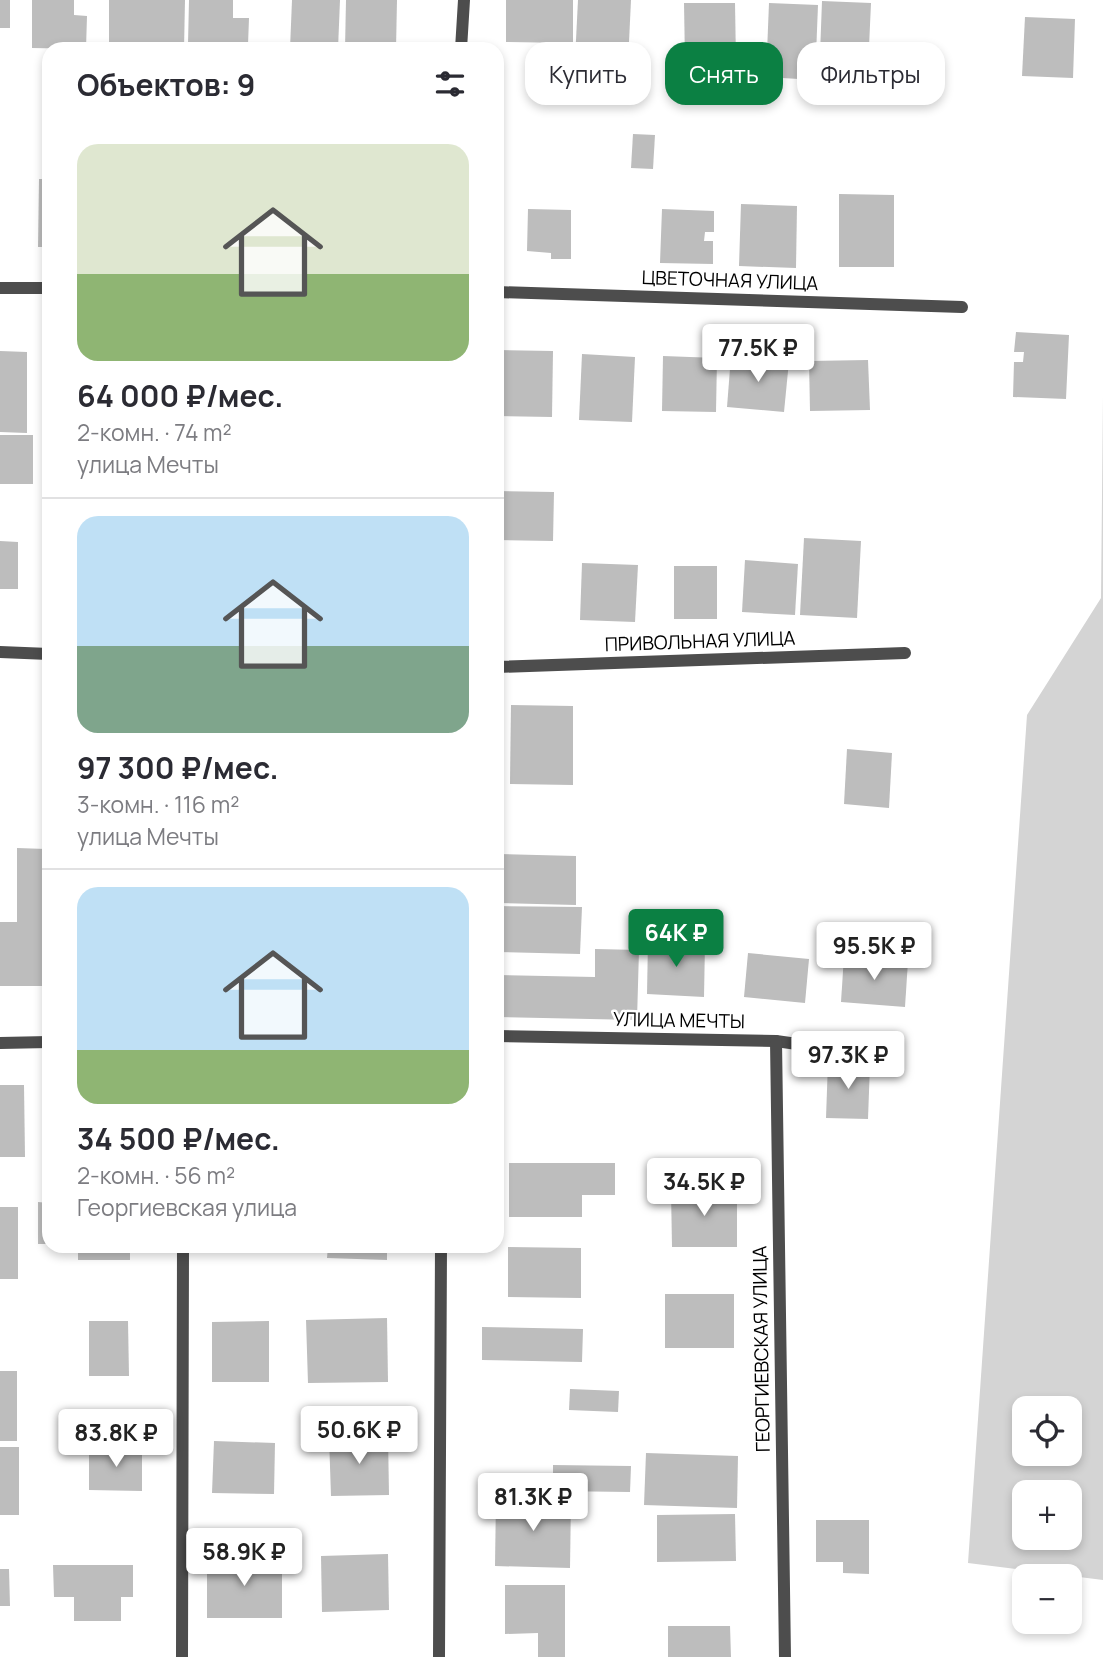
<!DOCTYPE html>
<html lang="ru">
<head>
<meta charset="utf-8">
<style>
	body { margin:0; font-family:Manrope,sans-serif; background:#f7f7f7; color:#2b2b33; height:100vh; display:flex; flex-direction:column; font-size:26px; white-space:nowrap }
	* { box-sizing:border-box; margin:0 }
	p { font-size:23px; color:#7c7c81 }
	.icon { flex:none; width:38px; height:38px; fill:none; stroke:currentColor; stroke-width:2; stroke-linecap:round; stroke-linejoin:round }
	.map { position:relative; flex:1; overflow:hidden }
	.drawer { position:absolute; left:42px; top:42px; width:462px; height:1211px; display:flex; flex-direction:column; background:#fff; border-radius:21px; box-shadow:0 4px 10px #0003 }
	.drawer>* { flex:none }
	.top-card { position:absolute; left:525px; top:42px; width:472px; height:63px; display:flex; gap:14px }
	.tools { position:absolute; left:1012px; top:1396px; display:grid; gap:14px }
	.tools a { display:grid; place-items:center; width:70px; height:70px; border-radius:14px; background:#fff; box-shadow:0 4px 10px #0003; font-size:35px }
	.price { position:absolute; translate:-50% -60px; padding:0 16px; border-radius:7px; background:#fff; color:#222; font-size:23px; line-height:46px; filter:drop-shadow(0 2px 4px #0008) }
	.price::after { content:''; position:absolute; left:50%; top:42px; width:21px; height:16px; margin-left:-10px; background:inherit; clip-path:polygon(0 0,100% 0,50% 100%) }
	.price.current { background:#0b8043; color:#fff }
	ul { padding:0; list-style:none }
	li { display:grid; align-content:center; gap:14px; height:371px; padding:0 35px }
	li+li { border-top:2px solid #e1e1e2 }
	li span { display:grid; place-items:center; height:217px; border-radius:21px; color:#555 }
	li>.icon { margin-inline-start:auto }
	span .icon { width:126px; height:126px; fill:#fffc; stroke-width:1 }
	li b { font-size:30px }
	h2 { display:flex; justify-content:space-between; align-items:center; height:84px; padding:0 35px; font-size:30px }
	.pill { padding:0 24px; border-radius:21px; background:#fff; box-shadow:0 4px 10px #0003; font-size:24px; line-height:63px }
	.pill.current { background:#0b8043; color:#fff }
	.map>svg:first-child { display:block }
</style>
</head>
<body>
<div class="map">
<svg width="1103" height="1657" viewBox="0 0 1103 1657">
	<rect width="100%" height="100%" fill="#fff"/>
	<!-- green -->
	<path fill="#d4d4d4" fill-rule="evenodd" d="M1103,396V1580L968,1563L1027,715L1101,598ZM1024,1409H1069V1454H1024ZM1024,1493H1069V1538H1024Z"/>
	<!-- building -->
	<g fill="#bdbdbd">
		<rect x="0" y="0" width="10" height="28"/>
		<path d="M32,0H74V15L87,16L86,49L32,48Z"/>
		<path d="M109,0H185L184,49H109Z"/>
		<path d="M189,0H233V18H249L248,45L188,44Z"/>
		<path d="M292,0H340L338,49H290Z"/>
		<path d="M346,0H397L396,49H345Z"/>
		<path d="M506,0H573V43L506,42Z"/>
		<path d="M578,0H631L628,63L575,60Z"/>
		<path d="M822,1L871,3L869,47L892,48V84L819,81Z"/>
		<path d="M684,3H735L736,62H685Z"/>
		<path d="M769,3L818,5L815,80L766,77Z"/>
		<path d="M1025,17L1075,19L1073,78L1022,76Z"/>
		<path d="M633,134L655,135L653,169L631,168Z"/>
		<path d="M39,179H49V247H38Z"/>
		<path d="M839,194L894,195V267H839Z"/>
		<path d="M741,204L797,206L796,268L739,266Z"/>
		<path d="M528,209L571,210V259H551V253L527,251Z"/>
		<path d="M662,209L714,211V232H705L704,241H713V264L660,263Z"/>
		<path d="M1016,332L1069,335L1066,399L1013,397L1014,362H1023L1024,352H1014Z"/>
		<path d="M499,350L553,351L552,417L497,416Z"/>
		<path d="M0,351L27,352V433L0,432Z"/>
		<path d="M582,354L635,357L632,422L579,420Z"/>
		<path d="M663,356L717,358L716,412L662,411Z"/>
		<path d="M731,356L789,361L784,412L727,407Z"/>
		<path d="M868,360L870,410L810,411L809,361Z"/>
		<rect x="0" y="435" width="33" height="49"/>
		<path d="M497,491L554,492L553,541L497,540Z"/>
		<path d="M804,538L861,541L857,618L800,615Z"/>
		<path d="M0,541L18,542V589H0Z"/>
		<path d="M745,560L798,564L795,615L742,612Z"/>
		<path d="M582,563L638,565L635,622L580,620Z"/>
		<rect x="674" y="566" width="43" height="53"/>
		<path d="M511,705L573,706V785L510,784Z"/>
		<path d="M847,749L892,753L889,808L844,804Z"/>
		<path d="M17,848L46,849L45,986H0V922H17Z"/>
		<path d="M499,854L576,856V905L499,903Z"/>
		<path d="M497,906L582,907L580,954L497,952Z"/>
		<path d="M648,941L705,943L704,997L647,994Z"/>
		<path d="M595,949L639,950L637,1020L497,1017V975L595,977Z"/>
		<path d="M748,953L809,959L805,1003L744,997Z"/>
		<path d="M844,956L908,961L905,1007L841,1002Z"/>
		<path d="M828,1062L870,1064L868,1119L826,1118Z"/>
		<path d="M0,1085H24L25,1157H0Z"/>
		<path d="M509,1163H615V1195H582V1217H509Z"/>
		<path d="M671,1190H737V1247H672Z"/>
		<path d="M38,1202L49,1203V1244H38Z"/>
		<rect x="0" y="1207" width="18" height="72"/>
		<rect x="78" y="1246" width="52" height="14"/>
		<path d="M328,1246H387V1260L327,1258Z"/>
		<path d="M508,1247L581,1248V1298L508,1297Z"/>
		<rect x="665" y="1294" width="69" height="54"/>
		<path d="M387,1318L388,1382L308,1383L306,1320Z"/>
		<path d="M89,1321H128L129,1376H89Z"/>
		<path d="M269,1321V1382H212V1322Z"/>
		<path d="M482,1327L583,1329L582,1362L482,1360Z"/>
		<rect x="0" y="1371" width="17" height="70"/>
		<path d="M570,1389L619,1391L618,1412L569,1410Z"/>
		<path d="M388,1436L389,1495L331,1496L329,1437Z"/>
		<path d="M214,1441L275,1443L274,1494L212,1493Z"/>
		<rect x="0" y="1447" width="19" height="68"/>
		<path d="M89,1447H142V1491L89,1490Z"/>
		<path d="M646,1453L738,1456L737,1508L644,1505Z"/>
		<path d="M553,1465L631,1466L630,1492L553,1491Z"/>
		<path d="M496,1498L571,1499L570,1568L495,1566Z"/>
		<path d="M735,1514L736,1561L657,1562V1515Z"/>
		<path d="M816,1520H869V1574L843,1573V1562H816Z"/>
		<path d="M388,1554L389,1610L322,1612L321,1556Z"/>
		<rect x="207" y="1559" width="75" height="59"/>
		<path d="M53,1565H133V1597H121V1621H74V1597H54Z"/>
		<path d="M0,1569H9L10,1606H0Z"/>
		<path d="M505,1585H565V1657H538V1633L505,1634Z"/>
		<path d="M668,1626H730L731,1657H668Z"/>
	</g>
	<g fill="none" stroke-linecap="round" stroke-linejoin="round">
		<!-- minor -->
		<g stroke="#4d4d4d" stroke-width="12">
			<path d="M461,49L464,0"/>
			<path d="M0,288H49"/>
			<path d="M497,292L962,307"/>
			<path d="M0,652L49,654"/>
			<path d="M497,667L905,653"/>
			<path d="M497,1036L776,1041L860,1053"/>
			<path d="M776,1041L785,1657"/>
			<path d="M0,1043L49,1042"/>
			<path d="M182,1657L183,1246"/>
			<path d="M439,1657L441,1246"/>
		</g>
	</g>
	<g text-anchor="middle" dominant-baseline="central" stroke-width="5" stroke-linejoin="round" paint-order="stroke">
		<!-- street labels -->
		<g font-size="19" fill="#000" stroke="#fff">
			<text transform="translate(730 280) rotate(2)">ЦВЕТОЧНАЯ УЛИЦА</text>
			<text transform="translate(700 641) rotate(-2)">ПРИВОЛЬНАЯ УЛИЦА</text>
			<text transform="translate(679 1020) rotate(1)">УЛИЦА МЕЧТЫ</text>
			<text transform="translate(761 1349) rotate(-91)">ГЕОРГИЕВСКАЯ УЛИЦА</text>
		</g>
	</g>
</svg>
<div class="tools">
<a><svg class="icon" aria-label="locate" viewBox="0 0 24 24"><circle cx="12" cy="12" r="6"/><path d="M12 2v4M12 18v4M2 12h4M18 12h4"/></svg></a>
<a>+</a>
<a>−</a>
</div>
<b class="price" style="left:758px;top:384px">77.5K ₽</b>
<b class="price current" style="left:676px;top:969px">64K ₽</b>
<b class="price" style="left:874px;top:982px">95.5K ₽</b>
<b class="price" style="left:848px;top:1091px">97.3K ₽</b>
<b class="price" style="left:704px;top:1218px">34.5K ₽</b>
<b class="price" style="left:359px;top:1466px">50.6K ₽</b>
<b class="price" style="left:116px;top:1469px">83.8K ₽</b>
<b class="price" style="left:533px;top:1533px">81.3K ₽</b>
<b class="price" style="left:244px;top:1588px">58.9K ₽</b>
<div class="top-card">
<a class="pill">Купить</a>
<a class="pill current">Снять</a>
<a class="pill">Фильтры</a>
</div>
<section class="drawer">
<h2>Объектов: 9<svg class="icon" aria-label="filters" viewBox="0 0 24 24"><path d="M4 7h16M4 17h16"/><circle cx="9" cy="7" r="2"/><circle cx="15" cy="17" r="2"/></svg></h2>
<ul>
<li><span style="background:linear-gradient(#dfe7d0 60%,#8fb573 0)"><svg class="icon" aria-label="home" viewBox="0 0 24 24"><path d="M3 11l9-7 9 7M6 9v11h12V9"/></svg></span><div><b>64 000 ₽/мес.</b><p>2-комн. · 74 m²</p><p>улица Мечты</p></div></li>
<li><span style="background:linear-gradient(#bfe0f5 60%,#7fa58c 0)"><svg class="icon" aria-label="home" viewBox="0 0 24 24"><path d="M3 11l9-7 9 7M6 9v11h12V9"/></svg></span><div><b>97 300 ₽/мес.</b><p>3-комн. · 116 m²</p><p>улица Мечты</p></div></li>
<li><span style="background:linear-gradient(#bfe0f5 75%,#8fb573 0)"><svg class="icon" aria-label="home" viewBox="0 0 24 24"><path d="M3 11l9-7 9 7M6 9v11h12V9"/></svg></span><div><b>34 500 ₽/мес.</b><p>2-комн. · 56 m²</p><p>Георгиевская улица</p></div></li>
</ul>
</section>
</div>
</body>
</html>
